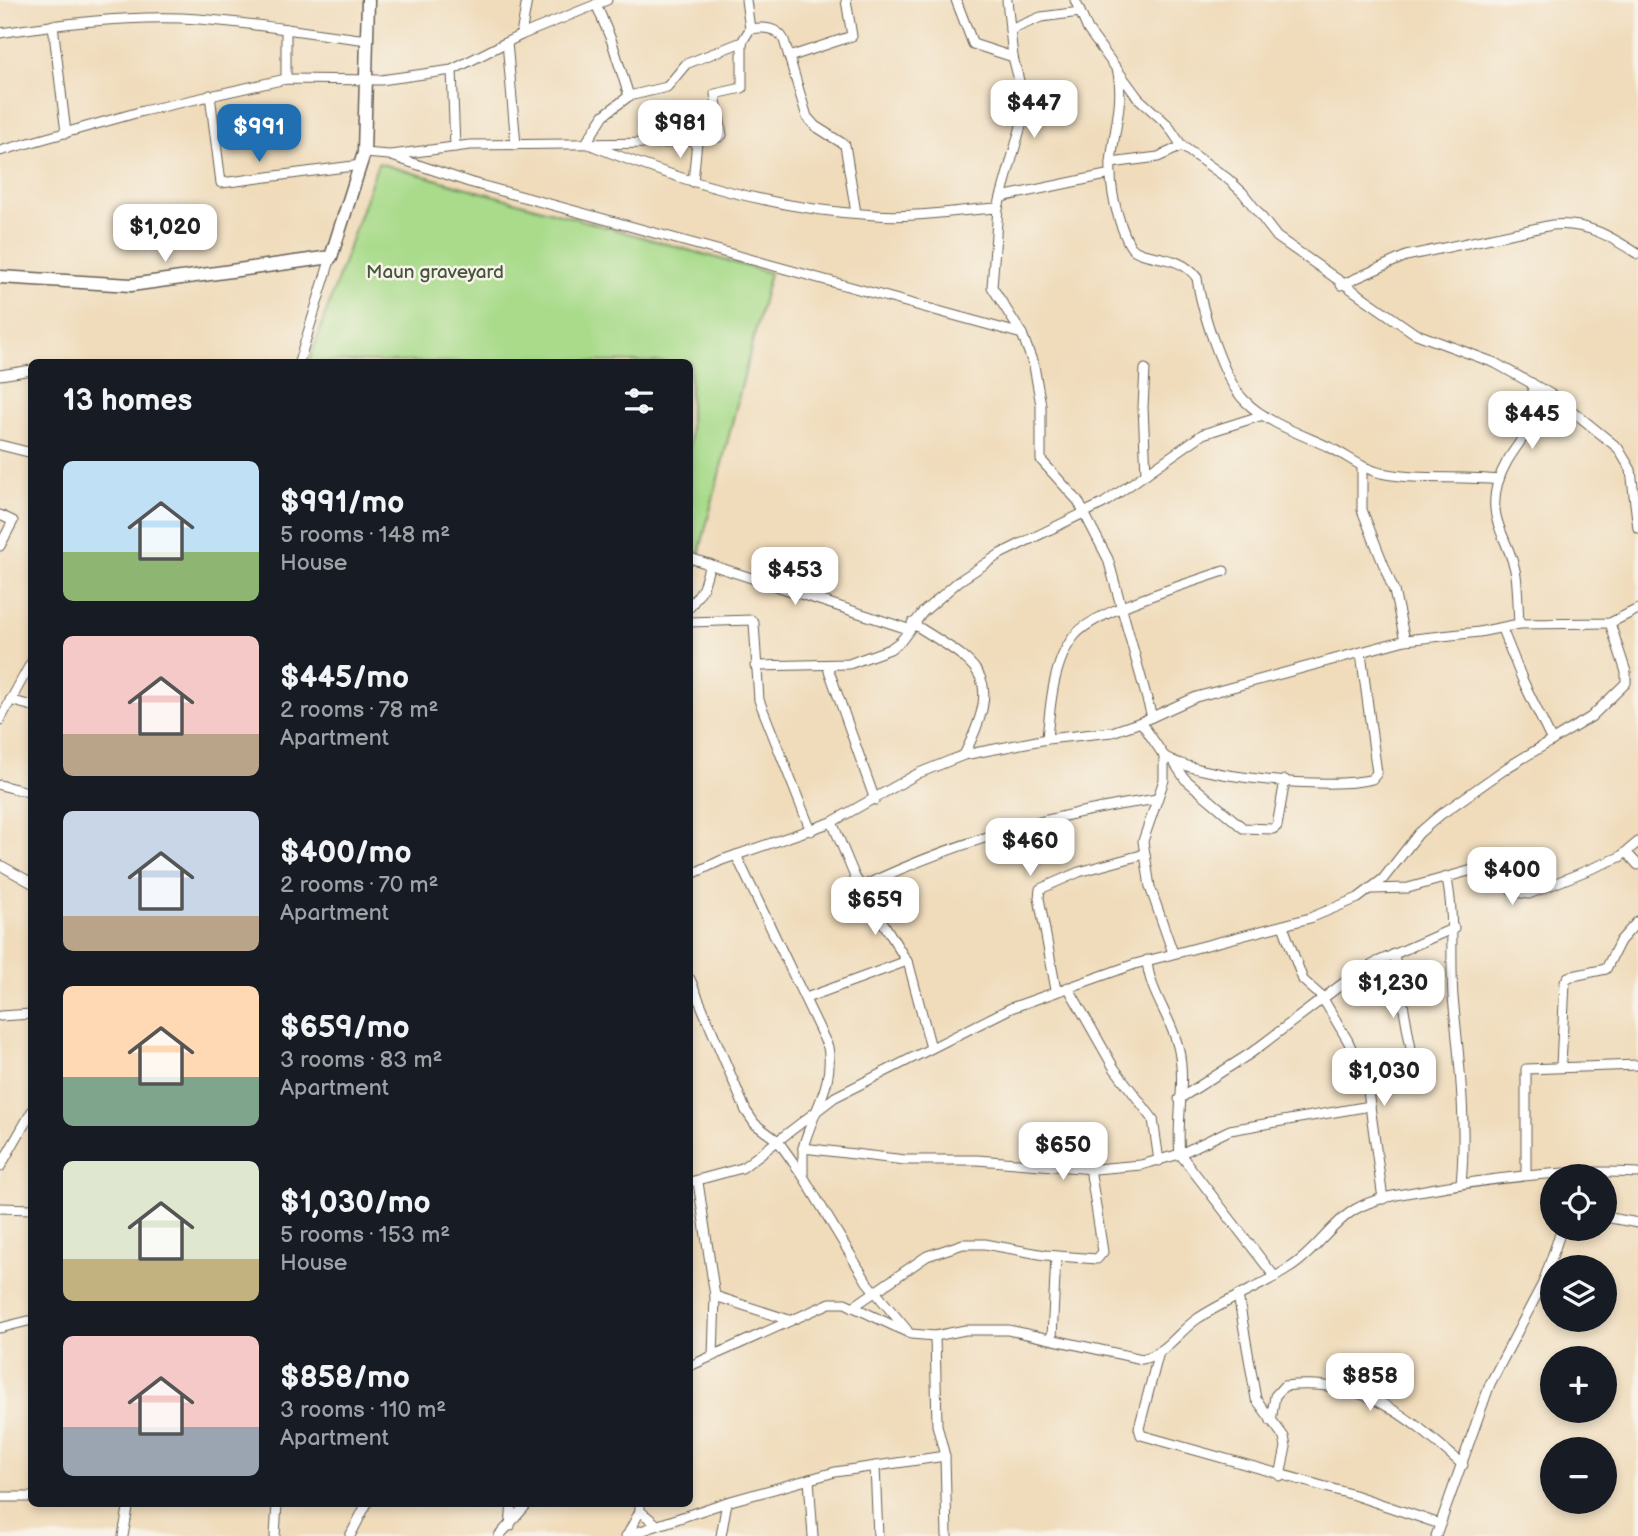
<!DOCTYPE html>
<html lang="en">
<head>
<meta charset="utf-8">
<style>
	body { margin:0; font-family:"Balsamiq Sans",sans-serif; background:#20242c; color:#f1f3f6; height:100vh; display:flex; flex-direction:column; font-size:26px; white-space:nowrap }
	* { box-sizing:border-box; margin:0 }
	p { font-size:23px; color:#9ea1a6 }
	.icon { flex:none; width:38px; height:38px; fill:none; stroke:currentColor; stroke-width:2; stroke-linecap:round; stroke-linejoin:round }
	.map { position:relative; flex:1; overflow:hidden }
	.details { position:absolute; left:28px; top:359px; width:665px; height:1148px; display:flex; flex-direction:column; background:#171b24; border-radius:10px; box-shadow:0 4px 10px #0003 }
	.details>* { flex:none }
	.fabs { position:absolute; left:1540px; top:1164px; display:grid; gap:14px }
	.fabs a { display:grid; place-items:center; width:77px; height:77px; border-radius:50%; background:#171b24; box-shadow:0 4px 10px #0003; font-size:35px }
	.price { position:absolute; translate:-50% -60px; padding:0 16px; border-radius:14px; background:#fff; color:#222; font-size:23px; line-height:46px; filter:drop-shadow(0 2px 4px #0008) }
	.price::after { content:''; position:absolute; left:50%; top:42px; width:21px; height:16px; margin-left:-10px; background:inherit; clip-path:polygon(0 0,100% 0,50% 100%) }
	.price.current { background:#1f6fb2; color:#fff }
	ul { padding:0; list-style:none }
	li { display:flex; align-items:center; gap:21px; height:175px; padding:0 35px }
	li span { display:grid; place-items:center; flex:none; width:196px; height:140px; border-radius:10px; color:#555 }
	li>.icon { margin-inline-start:auto }
	span .icon { width:84px; height:84px; fill:#fffc; stroke-width:1 }
	li b { font-size:30px }
	h2 { display:flex; justify-content:space-between; align-items:center; height:84px; padding:0 35px; font-size:30px }
	.map>svg:first-child { display:block }
</style>
</head>
<body>
<div class="map">
<svg width="1638" height="1536" viewBox="0 0 1638 1536">
	<rect width="100%" height="100%" fill="#f7f3e8"/>
	<filter id="ink" filterUnits="userSpaceOnUse"><feTurbulence type="fractalNoise" baseFrequency=".0143" numOctaves="2"/><feDisplacementMap in="SourceGraphic" scale="14" xChannelSelector="R" yChannelSelector="G"/><feConvolveMatrix kernelMatrix="1 2 1 2 8 2 1 2 1" color-interpolation-filters="sRGB"/></filter>
	<filter id="wash" filterUnits="userSpaceOnUse"><feTurbulence type="fractalNoise" baseFrequency=".00686" numOctaves="4" result="noise"/><feDisplacementMap in="SourceGraphic" scale="28" xChannelSelector="R" yChannelSelector="G"/><feGaussianBlur stdDeviation="1.57" result="paint"/><feColorMatrix in="noise" values="0 0 0 0 0 0 0 0 0 0 0 0 0 0 0 0 0 1.4 0 .05"/><feComposite in="paint" operator="in"/></filter>
	<g filter="url(#wash)">
		<rect width="100%" height="100%" fill="#f0dcbb"/>
		<!-- green -->
		<path fill="#a9db8b" stroke="#627c54" stroke-width="2" d="M378,163L770,273L697,562L690,560V362H309Z"/>
	</g>
	<g filter="url(#ink)">
		<g fill="none" stroke-linecap="round" stroke-linejoin="round">
			<!-- street casing -->
			<g stroke="#665f54" stroke-width="11">
				<g id="street">
					<path d="M746,0L750,29"/>
					<path d="M956,0L973,44L1013,57"/>
					<path d="M1075,0L1088,30L1138,98L1167,124L1182,146L1228,179L1243,193L1277,237L1414,333L1495,363L1554,396L1618,448L1631,470L1638,528"/>
					<path d="M53,25L66,133"/>
					<path d="M1010,30L1041,17L1080,12"/>
					<path d="M0,33C60,24 121,16 182,18C245,21 306,33 368,40"/>
					<path d="M521,35L527,0"/>
					<path d="M507,42L516,145"/>
					<path d="M789,57L852,36L846,0"/>
					<path d="M452,70L455,147"/>
					<path d="M1118,73C1124,102 1113,134 1111,164C1110,182 1114,204 1120,222C1123,230 1126,240 1131,247C1143,261 1179,252 1197,278C1201,308 1223,380 1245,401C1267,423 1301,434 1329,447C1348,456 1360,468 1381,473C1420,481 1460,475 1499,480"/>
					<path d="M286,79V29"/>
					<path d="M210,95L221,183L361,165"/>
					<path d="M629,96L667,87L686,64L742,42L750,29C764,27 777,27 784,40L807,117L815,126L845,145L856,213"/>
					<path d="M586,143C676,180 777,210 875,215C916,218 957,210 998,208L1001,197L1111,174"/>
					<path d="M586,143L604,115L629,96L612,42L596,4"/>
					<path d="M0,151L143,111L286,79L381,80L452,70L521,35L607,0"/>
					<path d="M364,153L389,155L469,182L1022,334"/>
					<path d="M391,155L470,145L663,143L719,137L722,135L715,94L742,88V42"/>
					<path d="M1111,163L1158,157L1182,146"/>
					<path d="M693,182L697,141"/>
					<path d="M1001,197L1026,108L1013,57L1007,0"/>
					<path d="M998,208L992,287L1022,334L1034,366L1041,405V460L1078,501L1108,559L1152,717"/>
					<path d="M1341,285L1406,256L1552,225C1586,221 1611,237 1638,254"/>
					<path d="M299,362L331,257"/>
					<path d="M1145,369L1143,407L1146,474"/>
					<path d="M0,375L32,370"/>
					<path d="M0,445L32,453"/>
					<path d="M1362,468V510L1394,591L1405,640"/>
					<path d="M0,515L13,521L0,546"/>
					<path d="M690,558L908,629"/>
					<path d="M690,607L703,588L710,564"/>
					<path d="M690,622L751,620L754,623L759,700L811,831"/>
					<path d="M912,623C980,666 1005,673 964,755"/>
					<path d="M1519,624C1518,608 1518,591 1516,575C1510,539 1486,522 1498,482C1511,440 1542,436 1532,383"/>
					<path d="M1502,629L1523,681L1552,741"/>
					<path d="M827,665L875,800"/>
					<path d="M755,666L849,664L890,649L901,641L923,612L959,581L1000,554L1104,503L1203,434L1263,415"/>
					<path d="M10,700L32,706"/>
					<path d="M0,720L32,661"/>
					<path d="M1141,722L1164,756V780L1143,841L1150,887L1173,953"/>
					<path d="M1047,739C1050,706 1053,661 1075,635C1096,610 1190,583 1224,571"/>
					<path d="M1164,756C1196,778 1334,790 1372,779L1377,773L1361,653"/>
					<path d="M1175,764L1185,779L1243,828L1273,829L1277,826L1285,780"/>
					<path d="M0,785L32,793"/>
					<path d="M832,822L855,877L909,965L931,1048"/>
					<path d="M1627,853L1638,865"/>
					<path d="M736,855L828,1047C835,1085 812,1112 803,1148"/>
					<path d="M0,865L32,883"/>
					<path d="M690,875L722,860L832,822L919,773L964,755L1047,739L1112,732L1141,722L1196,697L1405,640L1479,632L1519,624L1610,623L1638,609"/>
					<path d="M1447,879C1455,920 1450,956 1453,997C1459,1060 1467,1121 1461,1184"/>
					<path d="M861,887C955,842 1054,813 1157,799"/>
					<path d="M1372,889L1408,888L1476,869L1489,872L1515,892L1529,894L1620,857L1638,842"/>
					<path d="M1147,960C1149,993 1173,1019 1179,1051C1186,1084 1176,1120 1180,1154L1230,1130L1370,1106L1367,1083L1348,1041L1322,997L1303,980L1283,926"/>
					<path d="M690,979L746,1111L755,1124L778,1141L803,1176L867,1282L907,1330"/>
					<path d="M1068,987L1114,1068L1153,1119L1159,1161"/>
					<path d="M1056,990L1039,898L1040,889L1079,872L1145,854"/>
					<path d="M806,998L907,961"/>
					<path d="M0,1016L32,1014"/>
					<path d="M1359,1064L1408,1057L1412,1054L1394,954"/>
					<path d="M1561,1066L1565,982L1568,977L1606,969L1620,941L1638,921"/>
					<path d="M1179,1099L1251,1053L1350,978L1379,961L1454,928"/>
					<path d="M1370,1106L1383,1199"/>
					<path d="M0,1167L32,1111"/>
					<path d="M1526,1174V1069L1638,1065"/>
					<path d="M803,1176V1148L905,1160H977L1095,1169L1141,1165L1180,1154L1275,1277"/>
					<path d="M690,1182L742,1168L835,1097L1011,1008L1135,964L1310,918L1358,898L1383,879L1419,833L1440,815L1508,767L1591,717L1626,683V672L1610,623"/>
					<path d="M698,1182L715,1296L789,1320"/>
					<path d="M0,1208L32,1209"/>
					<path d="M1605,1217L1638,1223"/>
					<path d="M1238,1295L1256,1399L1284,1437L1286,1447L1280,1476"/>
					<path d="M853,1307L927,1256L963,1244H985L1045,1255L1097,1259L1103,1252L1090,1168"/>
					<path d="M0,1328L32,1320"/>
					<path d="M935,1336L937,1425L945,1456L947,1536"/>
					<path d="M1052,1338L1056,1256"/>
					<path d="M1159,1352L1139,1428L1141,1435L1354,1495L1440,1524"/>
					<path d="M713,1356L715,1296"/>
					<path d="M690,1366L830,1303H845L911,1334L935,1336L965,1330H1008L1142,1359C1166,1354 1178,1332 1197,1319C1227,1299 1261,1287 1291,1267C1315,1252 1330,1225 1354,1210C1377,1196 1410,1193 1436,1188C1504,1177 1569,1169 1638,1173"/>
					<path d="M1271,1421L1275,1396L1284,1386C1364,1377 1407,1416 1463,1465"/>
					<path d="M875,1466L878,1536"/>
					<path d="M809,1479L813,1536"/>
					<path d="M0,1497H32"/>
					<path d="M727,1502L835,1472L945,1456"/>
					<path d="M640,1503V1511L656,1524"/>
					<path d="M510,1526L512,1503"/>
					<path d="M628,1534L640,1511"/>
					<path d="M123,1536L129,1503"/>
					<path d="M275,1536L277,1503"/>
					<path d="M350,1536L367,1503"/>
					<path d="M499,1536L528,1503"/>
					<path d="M626,1536L727,1502L721,1536"/>
					<path d="M1436,1536L1490,1384L1543,1283L1562,1228"/>
				</g>
			</g>
			<!-- secondary casing -->
			<g stroke="#665f54" stroke-width="15">
				<path id="secondary" d="M0,277L131,285L331,257L364,153L368,0"/>
			</g>
			<!-- street -->
			<use href="#street" stroke="#fff" stroke-width="9"/>
			<!-- secondary -->
			<use href="#secondary" stroke="#fff" stroke-width="12"/>
		</g>
	</g>
	<g text-anchor="middle" dominant-baseline="central" stroke-width="5" stroke-linejoin="round" paint-order="stroke">
		<!-- park labels -->
		<g font-size="19" fill="#46553d" stroke="#f7f3e8">
			<text x="435" y="272">Maun graveyard</text>
		</g>
	</g>
</svg>
<div class="fabs">
<a><svg class="icon" aria-label="locate" viewBox="0 0 24 24"><circle cx="12" cy="12" r="6"/><path d="M12 2v4M12 18v4M2 12h4M18 12h4"/></svg></a>
<a><svg class="icon" aria-label="layers" viewBox="0 0 24 24"><path d="M12 4l9 5-9 5-9-5zM3 14l9 5 9-5"/></svg></a>
<a>+</a>
<a>−</a>
</div>
<b class="price" style="left:1034px;top:140px">$447</b>
<b class="price" style="left:680px;top:160px">$981</b>
<b class="price current" style="left:259px;top:164px">$991</b>
<b class="price" style="left:165px;top:264px">$1,020</b>
<b class="price" style="left:1532px;top:451px">$445</b>
<b class="price" style="left:795px;top:607px">$453</b>
<b class="price" style="left:1030px;top:878px">$460</b>
<b class="price" style="left:1512px;top:907px">$400</b>
<b class="price" style="left:875px;top:937px">$659</b>
<b class="price" style="left:1393px;top:1020px">$1,230</b>
<b class="price" style="left:1384px;top:1108px">$1,030</b>
<b class="price" style="left:1063px;top:1182px">$650</b>
<b class="price" style="left:1370px;top:1413px">$858</b>
<section class="details">
<h2>13 homes<svg class="icon" aria-label="filters" viewBox="0 0 24 24"><path d="M4 7h16M4 17h16"/><circle cx="9" cy="7" r="2"/><circle cx="15" cy="17" r="2"/></svg></h2>
<ul>
<li><span style="background:linear-gradient(#bfe0f5 65%,#8fb573 0)"><svg class="icon" aria-label="home" viewBox="0 0 24 24"><path d="M3 11l9-7 9 7M6 9v11h12V9"/></svg></span><div><b>$991/mo</b><p>5 rooms · 148 m²</p><p>House</p></div></li>
<li><span style="background:linear-gradient(#f6c9c9 70%,#b9a48a 0)"><svg class="icon" aria-label="home" viewBox="0 0 24 24"><path d="M3 11l9-7 9 7M6 9v11h12V9"/></svg></span><div><b>$445/mo</b><p>2 rooms · 78 m²</p><p>Apartment</p></div></li>
<li><span style="background:linear-gradient(#c9d6e8 75%,#b9a48a 0)"><svg class="icon" aria-label="home" viewBox="0 0 24 24"><path d="M3 11l9-7 9 7M6 9v11h12V9"/></svg></span><div><b>$400/mo</b><p>2 rooms · 70 m²</p><p>Apartment</p></div></li>
<li><span style="background:linear-gradient(#ffd9b3 65%,#7fa58c 0)"><svg class="icon" aria-label="home" viewBox="0 0 24 24"><path d="M3 11l9-7 9 7M6 9v11h12V9"/></svg></span><div><b>$659/mo</b><p>3 rooms · 83 m²</p><p>Apartment</p></div></li>
<li><span style="background:linear-gradient(#dfe7d0 70%,#c2b280 0)"><svg class="icon" aria-label="home" viewBox="0 0 24 24"><path d="M3 11l9-7 9 7M6 9v11h12V9"/></svg></span><div><b>$1,030/mo</b><p>5 rooms · 153 m²</p><p>House</p></div></li>
<li><span style="background:linear-gradient(#f6c9c9 65%,#9aa5b1 0)"><svg class="icon" aria-label="home" viewBox="0 0 24 24"><path d="M3 11l9-7 9 7M6 9v11h12V9"/></svg></span><div><b>$858/mo</b><p>3 rooms · 110 m²</p><p>Apartment</p></div></li>
</ul>
</section>
</div>
</body>
</html>
